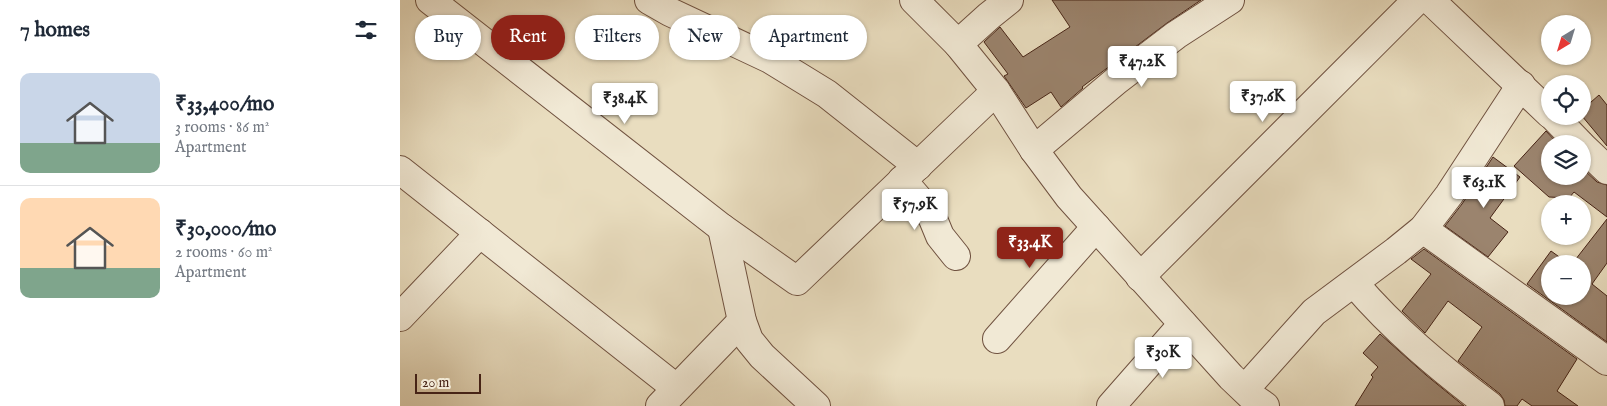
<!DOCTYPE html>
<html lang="en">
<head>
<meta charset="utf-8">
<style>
	body { margin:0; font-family:"IM FELL English",serif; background:#f6f6f7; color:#1f2937; height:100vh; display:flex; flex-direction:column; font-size:19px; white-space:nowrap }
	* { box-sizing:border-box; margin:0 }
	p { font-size:16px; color:#747a83 }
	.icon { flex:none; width:28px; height:28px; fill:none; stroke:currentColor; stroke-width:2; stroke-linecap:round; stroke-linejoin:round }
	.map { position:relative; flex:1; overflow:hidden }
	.sheet { display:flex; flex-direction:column; background:#fff; width:400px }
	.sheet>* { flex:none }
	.hud { position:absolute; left:15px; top:15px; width:475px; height:45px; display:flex; gap:10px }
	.needle { width:32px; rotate:218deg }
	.controls { position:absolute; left:1141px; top:15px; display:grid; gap:10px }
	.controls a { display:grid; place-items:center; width:50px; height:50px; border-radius:50%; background:#fff; box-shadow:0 1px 4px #0004; font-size:25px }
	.scale { position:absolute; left:15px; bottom:12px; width:66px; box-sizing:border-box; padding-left:5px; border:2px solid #472416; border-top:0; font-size:14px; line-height:18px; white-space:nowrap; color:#472416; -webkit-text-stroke:4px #f1e9d5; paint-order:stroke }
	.price { position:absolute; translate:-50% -42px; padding:0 11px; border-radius:5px; background:#fff; color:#222; font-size:16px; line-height:32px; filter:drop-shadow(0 1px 2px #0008) }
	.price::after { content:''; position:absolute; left:50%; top:30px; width:15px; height:11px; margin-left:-8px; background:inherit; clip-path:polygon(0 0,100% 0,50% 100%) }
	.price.selected { background:#8f2418; color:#fff }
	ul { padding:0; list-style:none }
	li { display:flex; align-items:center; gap:15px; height:125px; padding:0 20px }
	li+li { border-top:1px solid #e0e1e3 }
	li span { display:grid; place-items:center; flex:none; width:140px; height:100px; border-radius:10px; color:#555 }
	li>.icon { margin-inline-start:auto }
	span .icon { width:60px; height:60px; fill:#fffc; stroke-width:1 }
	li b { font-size:21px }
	h2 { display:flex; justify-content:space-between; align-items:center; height:60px; padding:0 20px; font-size:21px }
	.chip { padding:0 18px; border-radius:22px; background:#fff; box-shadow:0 1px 4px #0004; font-size:18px; line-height:45px }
	.chip.selected { background:#8f2418; color:#fff }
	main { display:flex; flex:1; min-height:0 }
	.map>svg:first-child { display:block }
</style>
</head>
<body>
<main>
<section class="sheet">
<h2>7 homes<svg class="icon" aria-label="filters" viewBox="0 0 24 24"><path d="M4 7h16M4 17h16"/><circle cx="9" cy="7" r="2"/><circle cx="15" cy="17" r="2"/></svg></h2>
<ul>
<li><span style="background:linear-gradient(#c9d6e8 70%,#7fa58c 0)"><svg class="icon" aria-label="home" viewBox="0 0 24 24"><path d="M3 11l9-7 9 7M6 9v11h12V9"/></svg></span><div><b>₹33,400/mo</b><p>3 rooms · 86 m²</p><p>Apartment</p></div></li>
<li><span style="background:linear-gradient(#ffd9b3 70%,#7fa58c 0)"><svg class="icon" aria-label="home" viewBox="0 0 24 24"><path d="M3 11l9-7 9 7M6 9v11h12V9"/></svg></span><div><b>₹30,000/mo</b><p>2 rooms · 60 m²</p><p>Apartment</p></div></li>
</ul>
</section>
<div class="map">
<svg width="1207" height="406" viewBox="0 0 1207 406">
	<rect width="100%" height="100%" fill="#e9ddbf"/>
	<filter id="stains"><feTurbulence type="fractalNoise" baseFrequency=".004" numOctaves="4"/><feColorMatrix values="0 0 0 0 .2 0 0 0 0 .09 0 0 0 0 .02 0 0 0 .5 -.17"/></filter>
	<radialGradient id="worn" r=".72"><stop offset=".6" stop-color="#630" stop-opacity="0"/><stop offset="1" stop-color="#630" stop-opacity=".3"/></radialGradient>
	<!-- building -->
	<g fill="#9b846e" stroke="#472416">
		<path d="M652,0H801L767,23L682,87L683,88L661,107L651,92L626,108L604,76L608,74L584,42L600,27L623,57L670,27Z"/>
		<path d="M1199,95L1207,105V146L1182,116V110Z"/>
		<path d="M1146,131L1158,144H1150V176H1182V168L1197,182L1207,185V217L1174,192L1169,198L1149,197L1114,166Z"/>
		<path d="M1093,157L1120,177L1090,218L1108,232L1088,257L1045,226L1062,204Z"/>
		<path d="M1207,219V263L1192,284L1207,296V342L1127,284L1151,251L1169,264H1150V296H1182V264H1172Z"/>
		<path d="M1024,249L1177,359L1157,391L1178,406H1132L1122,399L1117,406H1105L1104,400L1100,394L1058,361L1082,327L1048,301L1025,333L1002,311L1031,274L1011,259Z"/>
		<path d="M980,334L1026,375L1064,406H955L973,377L971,375L978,367L963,353Z"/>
	</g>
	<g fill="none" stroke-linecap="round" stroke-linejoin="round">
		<!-- minor casing -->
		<g stroke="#705240" stroke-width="30">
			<g id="minor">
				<path d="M30,0L322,228L397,281L596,91"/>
				<path d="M249,0L270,12L370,59L427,94L518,166"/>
				<path d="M514,0L558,44L596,91L634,150L669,197L831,377L852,397L865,406"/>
				<path d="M1030,0L1150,114"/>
				<path d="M558,44L589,16L609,0"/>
				<path d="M1153,116L1180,144"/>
				<path d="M1182,146L1207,170"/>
				<path d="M634,150L717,80L776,35L830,0"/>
				<path d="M0,170L276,388"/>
				<path d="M502,180L528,210L533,219L540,236L556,256"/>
				<path d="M322,228L342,321L349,340L362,356L416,406"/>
				<path d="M1023,229L1207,361"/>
				<path d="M740,277L1017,0"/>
				<path d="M954,283C994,330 1041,369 1090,406"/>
				<path d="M0,317L80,233"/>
				<path d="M597,339L696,227"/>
				<path d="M845,389L914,312L996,251L1023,229L1049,195L1121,85"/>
				<path d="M260,406L342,321"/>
				<path d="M711,406L783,324"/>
			</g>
		</g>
		<!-- minor -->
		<use href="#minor" stroke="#f1e9d5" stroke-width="28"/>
	</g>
	<rect width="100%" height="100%" filter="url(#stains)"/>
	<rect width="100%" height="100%" fill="url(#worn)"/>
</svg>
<div class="controls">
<a><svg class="needle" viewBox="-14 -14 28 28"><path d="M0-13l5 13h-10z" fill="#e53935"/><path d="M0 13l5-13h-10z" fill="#747a83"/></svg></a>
<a><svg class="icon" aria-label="locate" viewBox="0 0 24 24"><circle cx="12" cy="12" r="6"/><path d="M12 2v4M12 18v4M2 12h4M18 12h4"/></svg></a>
<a><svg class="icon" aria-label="layers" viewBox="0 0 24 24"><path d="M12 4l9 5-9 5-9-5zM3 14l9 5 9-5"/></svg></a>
<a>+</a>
<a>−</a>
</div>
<div class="scale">20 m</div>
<b class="price" style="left:742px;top:88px">₹47.2K</b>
<b class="price" style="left:863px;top:123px">₹37.6K</b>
<b class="price" style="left:225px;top:125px">₹38.4K</b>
<b class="price" style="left:1084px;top:209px">₹63.1K</b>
<b class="price" style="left:515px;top:231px">₹57.9K</b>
<b class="price selected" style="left:630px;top:269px">₹33.4K</b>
<b class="price" style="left:763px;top:379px">₹30K</b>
<div class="hud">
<a class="chip">Buy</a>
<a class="chip selected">Rent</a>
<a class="chip">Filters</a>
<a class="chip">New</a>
<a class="chip">Apartment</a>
</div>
</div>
</main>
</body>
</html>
